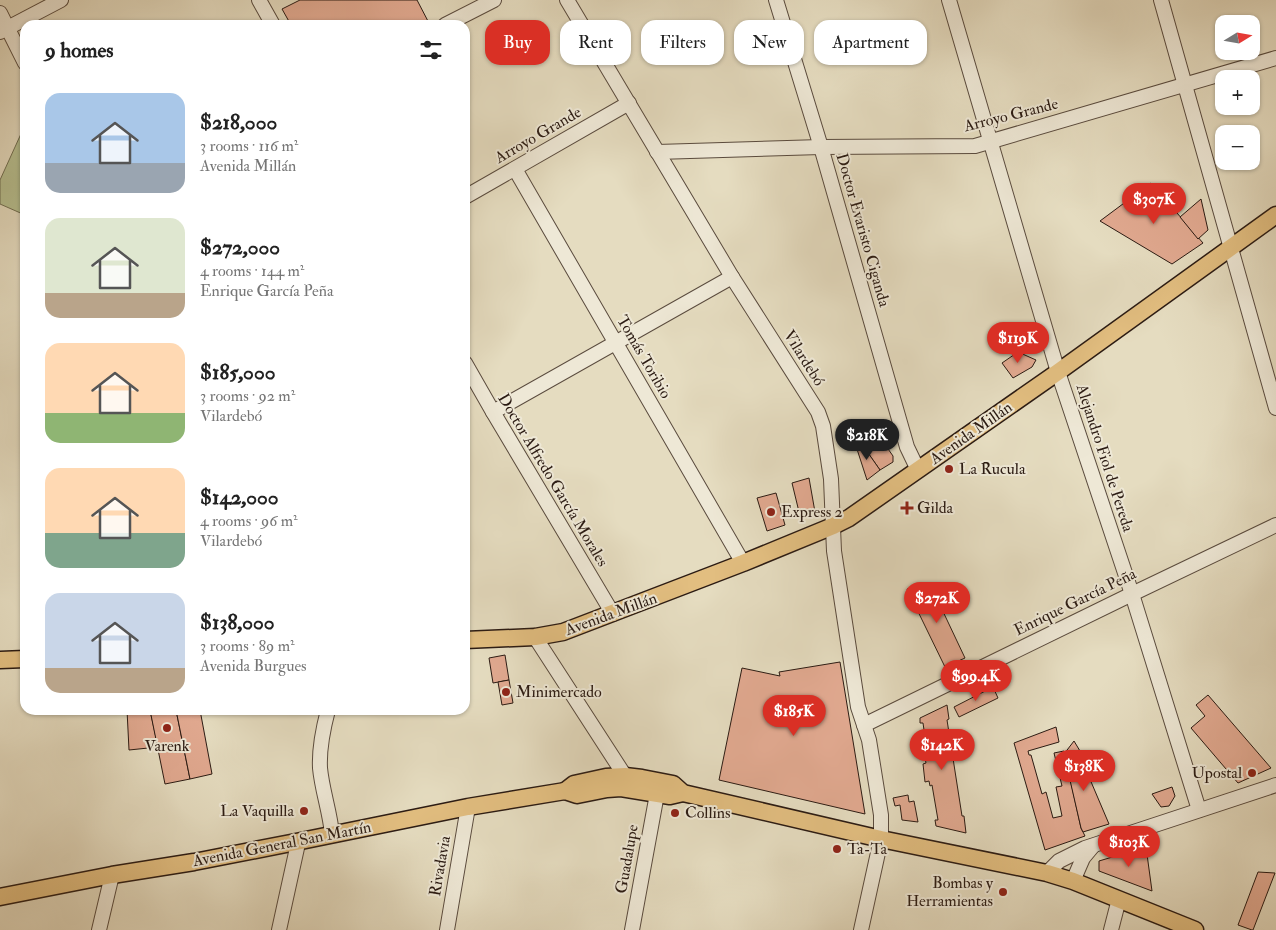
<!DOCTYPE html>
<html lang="en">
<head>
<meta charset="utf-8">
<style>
	body { margin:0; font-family:"IM FELL Double Pica",serif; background:#f6f6f6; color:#222; height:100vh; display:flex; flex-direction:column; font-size:19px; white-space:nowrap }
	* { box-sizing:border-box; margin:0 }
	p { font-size:16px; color:#767676 }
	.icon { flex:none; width:28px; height:28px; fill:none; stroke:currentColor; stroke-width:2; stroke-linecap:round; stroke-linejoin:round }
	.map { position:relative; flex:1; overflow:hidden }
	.details { position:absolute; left:20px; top:20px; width:450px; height:695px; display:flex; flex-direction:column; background:#fff; border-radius:15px; box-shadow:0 1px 4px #0004 }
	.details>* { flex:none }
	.guide { position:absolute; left:485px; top:20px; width:475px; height:45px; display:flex; gap:10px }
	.needle { width:32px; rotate:79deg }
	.controls { position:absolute; left:1215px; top:15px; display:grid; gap:10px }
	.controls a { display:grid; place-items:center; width:45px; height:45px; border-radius:10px; background:#fff; box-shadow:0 1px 4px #0004; font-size:25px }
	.price { position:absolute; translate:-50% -42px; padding:0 11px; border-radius:18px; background:#d93025; color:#fff; font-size:16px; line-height:32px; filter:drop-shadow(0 1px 2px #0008) }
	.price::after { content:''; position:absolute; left:50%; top:30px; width:15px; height:11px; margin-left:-8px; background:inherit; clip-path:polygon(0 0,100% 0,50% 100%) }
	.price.on { background:#222; color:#fff }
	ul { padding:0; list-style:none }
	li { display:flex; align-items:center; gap:15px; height:125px; padding:0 25px }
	li span { display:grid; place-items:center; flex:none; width:140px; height:100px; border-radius:15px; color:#555 }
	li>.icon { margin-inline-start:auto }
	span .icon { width:60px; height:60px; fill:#fffc; stroke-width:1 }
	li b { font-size:21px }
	h2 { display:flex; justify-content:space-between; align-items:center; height:60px; padding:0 25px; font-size:21px }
	.chip { padding:0 18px; border-radius:15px; background:#fff; box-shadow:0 1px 4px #0004; font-size:18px; line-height:45px }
	.chip.on { background:#d93025; color:#fff }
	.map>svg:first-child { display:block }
</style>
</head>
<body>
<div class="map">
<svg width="1276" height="930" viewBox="0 0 1276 930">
	<rect width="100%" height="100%" fill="#e5dcc0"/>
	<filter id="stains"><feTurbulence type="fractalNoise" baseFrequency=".004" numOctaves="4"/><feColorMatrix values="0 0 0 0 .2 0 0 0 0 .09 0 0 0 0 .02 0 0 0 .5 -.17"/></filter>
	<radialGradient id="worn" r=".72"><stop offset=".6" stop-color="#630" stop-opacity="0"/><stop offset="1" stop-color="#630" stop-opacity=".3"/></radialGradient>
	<!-- green -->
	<path fill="#b7c091" stroke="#716e52" d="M25,125V215L0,204V180Z"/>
	<!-- building -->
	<g fill="#e1a990" stroke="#2b1b13">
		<path d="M300,0H417L430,25H291L282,9Z"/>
		<path d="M1151,183L1203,243L1172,264L1100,221Z"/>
		<path d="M1201,199L1208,230L1198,239L1180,217Z"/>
		<path d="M1018,352L1036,360L1032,367L1013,378L1002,363Z"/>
		<path d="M874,429L893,456V462L880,470L859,440Z"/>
		<path d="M859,440L880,470L867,480L855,443Z"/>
		<path d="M809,478L815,512L800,516L792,483Z"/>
		<path d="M776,493L785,525L767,531L757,498Z"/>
		<path d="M930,584L965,658L945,667L907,589Z"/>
		<path d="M505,655L509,680L493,683L489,658Z"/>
		<path d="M840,662L865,814L719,780L742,668L780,676L779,672Z"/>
		<path d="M509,680L513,703L502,705L498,682Z"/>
		<path d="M993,687L998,698L959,717L954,707Z"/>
		<path d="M1208,695L1271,768L1238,783L1191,728L1205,716L1196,705Z"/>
		<path d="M947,705L949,719L947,720L962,816H964L966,833L936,826L935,820H938L932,785L930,786L929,781L925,782L923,764L926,763L925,758H928L923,723H920V718Z"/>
		<path d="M127,710H150L158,747L129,750Z"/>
		<path d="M150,710H176L190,779L165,784Z"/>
		<path d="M176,710H200L212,774L190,779Z"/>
		<path d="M1056,727L1059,742L1028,751L1029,755H1031L1042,794L1046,792L1053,818L1062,816L1056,787L1062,786L1054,753L1064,751L1081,828L1085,836L1045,850L1014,743Z"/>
		<path d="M1074,741L1089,766L1083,767L1086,777H1089L1109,824L1083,832L1081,828L1064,754Z"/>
		<path d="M1172,787L1175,796L1169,806L1161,807L1152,794Z"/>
		<path d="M908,795L909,802L914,801L918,822L902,820L900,805L895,806L893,798Z"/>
		<path d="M1146,847L1152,891L1099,871V861Z"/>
		<path d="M1258,872L1275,873L1253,930H1252L1238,925Z"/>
	</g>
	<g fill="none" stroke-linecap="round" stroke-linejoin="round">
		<!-- minor casing -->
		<g stroke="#5a4b3e" stroke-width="16">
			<g id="minor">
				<path d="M259,0L273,25"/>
				<path d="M567,0L732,277L818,412L823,426L831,479L834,551L858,707L869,740L881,815V839L861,930"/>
				<path d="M776,0L821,147L907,447L918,470"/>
				<path d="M949,0L1058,372L1132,594L1199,810"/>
				<path d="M1161,0L1276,408"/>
				<path d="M0,13L25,63"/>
				<path d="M445,25L494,0"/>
				<path d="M0,32L61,0"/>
				<path d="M657,152L821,147L975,146L1276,58"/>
				<path d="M515,169L743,563"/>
				<path d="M465,197L629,103"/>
				<path d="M465,363L493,412L613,614"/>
				<path d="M493,412L732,277"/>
				<path d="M535,637L625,776L622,785"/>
				<path d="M328,710C323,729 319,749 320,768C322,790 330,812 332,834"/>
				<path d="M864,725L1132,594L1276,525"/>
				<path d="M1047,873L1059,861L1085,848L1276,785"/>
				<path d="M1073,881L1083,858L1093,846"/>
				<path d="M99,930L112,875"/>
				<path d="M279,930L297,848L296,842"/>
				<path d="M447,930L468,807"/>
				<path d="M632,930L657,794"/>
				<path d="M1111,930L1119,899"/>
			</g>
		</g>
		<!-- major casing -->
		<g stroke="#2b1b13" stroke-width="19">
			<g id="major">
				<path d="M465,640L535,637L563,632L743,563L833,526L849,518L1058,372L1276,215"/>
				<path d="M0,660L25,659"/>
				<path d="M565,791L574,784L606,777L625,776L642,778L673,784L683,793L881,839L1047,873L1073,881L1195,930"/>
				<path d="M0,897L112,875L194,862L296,842L468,807L565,791L577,795L607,789L621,788L670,796L683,793"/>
			</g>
		</g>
		<!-- minor -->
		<use href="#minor" stroke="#eee8d6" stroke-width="14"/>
		<!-- major -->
		<use href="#major" stroke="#e2be80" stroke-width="16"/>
	</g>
	<!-- markers -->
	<g fill="#8f2418" stroke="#eee8d6" stroke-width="2">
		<circle cx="949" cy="469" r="5"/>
		<path d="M904.5 500.5h5v5h5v5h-5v5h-5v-5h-5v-5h5z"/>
		<circle cx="771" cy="512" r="5"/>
		<circle cx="506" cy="692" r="5"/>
		<circle cx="167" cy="728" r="5"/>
		<circle cx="1252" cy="773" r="5"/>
		<circle cx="304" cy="811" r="5"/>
		<circle cx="675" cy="813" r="5"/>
		<circle cx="837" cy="849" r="5"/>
		<circle cx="1003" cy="892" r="5"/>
	</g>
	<g text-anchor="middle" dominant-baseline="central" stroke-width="4" stroke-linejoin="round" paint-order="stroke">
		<!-- street labels -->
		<g font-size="16" fill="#2b1b13" stroke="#eee8d6">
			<text transform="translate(1011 115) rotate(-14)">Arroyo Grande</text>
			<text transform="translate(538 135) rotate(-30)">Arroyo Grande</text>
			<text transform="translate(863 230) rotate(74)">Doctor Evaristo Ciganda</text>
			<text transform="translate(644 357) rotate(60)">Tomás Toribio</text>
			<text transform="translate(804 358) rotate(58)">Vilardebó</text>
			<text transform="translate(971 433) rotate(-35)">Avenida Millán</text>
			<text transform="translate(1105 458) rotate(72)">Alejandro Fiol de Pereda</text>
			<text transform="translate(553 480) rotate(59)">Doctor Alfredo García Morales</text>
			<text transform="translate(1075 602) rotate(-26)">Enrique García Peña</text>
			<text transform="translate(611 614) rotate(-20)">Avenida Millán</text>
			<text transform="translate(282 844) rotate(-11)">Avenida General San Martín</text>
			<text transform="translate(627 859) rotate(-80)">Guadalupe</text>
			<text transform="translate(440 866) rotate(-80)">Rivadavia</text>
		</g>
		<!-- poi labels -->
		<g font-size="16" fill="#2b1b13" stroke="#eee8d6" text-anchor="start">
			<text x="959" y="469">La Rucula</text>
			<text x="917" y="508">Gilda</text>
			<text x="781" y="512">Express 2</text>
			<text x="516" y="692">Minimercado</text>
			<text x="167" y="746" text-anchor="middle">Varenk</text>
			<text x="1242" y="773" text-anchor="end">Upostal</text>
			<text x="294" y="811" text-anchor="end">La Vaquilla</text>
			<text x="685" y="813">Collins</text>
			<text x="847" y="849">Ta-Ta</text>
			<text x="993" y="883" text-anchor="end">Bombas y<tspan x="993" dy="18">Herramientas</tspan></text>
		</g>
	</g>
	<rect width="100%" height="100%" filter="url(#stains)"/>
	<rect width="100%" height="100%" fill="url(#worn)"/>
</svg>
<div class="controls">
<a><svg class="needle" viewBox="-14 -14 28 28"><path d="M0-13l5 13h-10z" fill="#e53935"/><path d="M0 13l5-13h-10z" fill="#767676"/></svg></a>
<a>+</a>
<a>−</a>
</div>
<b class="price" style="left:1154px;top:225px">$307K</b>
<b class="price" style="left:1018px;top:364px">$119K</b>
<b class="price on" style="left:867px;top:461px">$218K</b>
<b class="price" style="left:937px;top:624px">$272K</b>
<b class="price" style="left:976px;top:702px">$99.4K</b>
<b class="price" style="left:794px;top:737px">$185K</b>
<b class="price" style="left:942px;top:771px">$142K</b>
<b class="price" style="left:1084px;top:792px">$138K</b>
<b class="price" style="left:1129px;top:868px">$103K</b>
<div class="guide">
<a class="chip on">Buy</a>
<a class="chip">Rent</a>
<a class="chip">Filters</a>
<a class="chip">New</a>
<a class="chip">Apartment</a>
</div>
<section class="details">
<h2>9 homes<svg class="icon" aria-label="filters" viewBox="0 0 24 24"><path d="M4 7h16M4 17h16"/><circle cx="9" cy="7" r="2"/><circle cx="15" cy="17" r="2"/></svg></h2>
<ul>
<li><span style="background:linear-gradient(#a9c7e8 70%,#9aa5b1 0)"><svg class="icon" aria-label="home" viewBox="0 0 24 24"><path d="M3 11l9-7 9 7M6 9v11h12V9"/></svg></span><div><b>$218,000</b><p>3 rooms · 116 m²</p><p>Avenida Millán</p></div></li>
<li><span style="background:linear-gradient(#dfe7d0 75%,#b9a48a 0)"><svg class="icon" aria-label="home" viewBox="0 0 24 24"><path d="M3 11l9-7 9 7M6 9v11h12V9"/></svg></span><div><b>$272,000</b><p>4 rooms · 144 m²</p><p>Enrique García Peña</p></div></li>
<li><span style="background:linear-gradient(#ffd9b3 70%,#8fb573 0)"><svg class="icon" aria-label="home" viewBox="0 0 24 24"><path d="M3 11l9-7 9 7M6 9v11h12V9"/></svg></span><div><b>$185,000</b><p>3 rooms · 92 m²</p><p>Vilardebó</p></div></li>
<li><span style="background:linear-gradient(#ffd9b3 65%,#7fa58c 0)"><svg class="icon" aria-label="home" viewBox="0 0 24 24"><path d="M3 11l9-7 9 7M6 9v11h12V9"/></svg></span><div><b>$142,000</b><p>4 rooms · 96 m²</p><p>Vilardebó</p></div></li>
<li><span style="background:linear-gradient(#c9d6e8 75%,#b9a48a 0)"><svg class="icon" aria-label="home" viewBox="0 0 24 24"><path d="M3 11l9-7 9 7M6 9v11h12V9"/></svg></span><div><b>$138,000</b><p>3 rooms · 89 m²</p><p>Avenida Burgues</p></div></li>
</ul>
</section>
</div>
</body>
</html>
